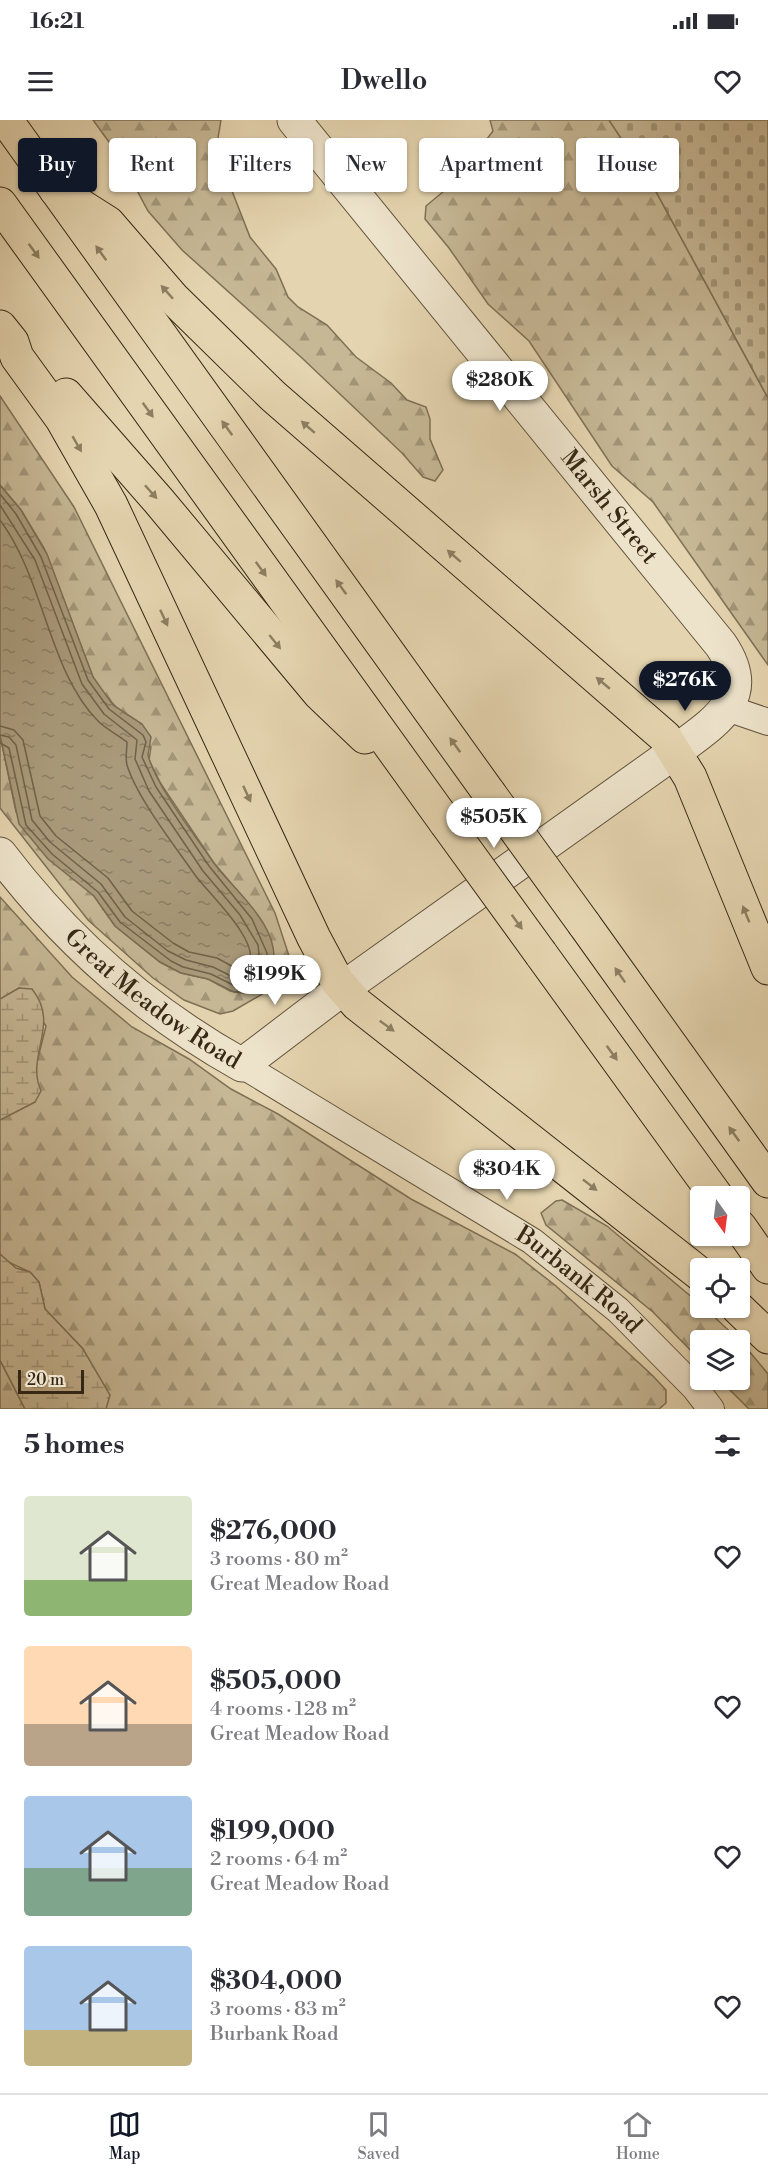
<!DOCTYPE html>
<html lang="en">
<head>
<meta charset="utf-8">
<style>
	body { margin:0; font-family:"Libre Bodoni",serif; background:#f2f2f3; color:#2b2b33; height:100vh; display:flex; flex-direction:column; font-size:22px; white-space:nowrap }
	* { box-sizing:border-box; margin:0 }
	p { font-size:20px; color:#7c7c81 }
	.icon { flex:none; width:33px; height:33px; fill:none; stroke:currentColor; stroke-width:2; stroke-linecap:round; stroke-linejoin:round }
	.map { position:relative; height:1289px; overflow:hidden }
	.sheet { display:flex; flex-direction:column; background:#fff; flex:1 }
	.sheet>* { flex:none }
	.guide { position:absolute; left:18px; top:18px; width:732px; height:54px; display:flex; gap:12px }
	.needle { width:39px; rotate:166deg }
	.controls { position:absolute; left:690px; top:1066px; display:grid; gap:12px }
	.controls a { display:grid; place-items:center; width:60px; height:60px; border-radius:6px; background:#fff; box-shadow:0 2px 4px #0004; font-size:30px }
	.scale { position:absolute; left:18px; bottom:15px; width:66px; box-sizing:border-box; padding-left:6px; border:3px solid #362815; border-top:0; font-size:16px; line-height:21px; white-space:nowrap; color:#362815; -webkit-text-stroke:4px #ede3cb; paint-order:stroke }
	.price { position:absolute; translate:-50% -51px; padding:0 14px; border-radius:21px; background:#fff; color:#222; font-size:20px; line-height:39px; filter:drop-shadow(0 2px 3px #0008) }
	.price::after { content:''; position:absolute; left:50%; top:36px; width:18px; height:14px; margin-left:-9px; background:inherit; clip-path:polygon(0 0,100% 0,50% 100%) }
	.price.current { background:#111827; color:#fff }
	ul { padding:0; list-style:none }
	li { display:flex; align-items:center; gap:18px; height:150px; padding:0 24px }
	li span { display:grid; place-items:center; flex:none; width:168px; height:120px; border-radius:6px; color:#555 }
	li>.icon { margin-inline-start:auto }
	span .icon { width:72px; height:72px; fill:#fffc; stroke-width:1 }
	li b { font-size:26px }
	h2 { display:flex; justify-content:space-between; align-items:center; height:72px; padding:0 24px; font-size:26px }
	.chip { padding:0 21px; border-radius:6px; background:#fff; box-shadow:0 2px 4px #0004; font-size:21px; line-height:54px }
	.chip.current { background:#111827; color:#fff }
	.status { display:flex; justify-content:space-between; align-items:center; height:42px; padding:0 30px; background:#fff; direction:ltr }
	.status svg { height:16px; fill:currentColor }
	header { display:flex; justify-content:space-between; align-items:center; height:78px; padding:0 24px; background:#fff; font-size:27px; font-weight:600 }
	.menu { display:flex; justify-content:space-around; align-items:center; height:84px; border-top:2px solid #e1e1e2; background:#fff; font-size:16px; color:#7c7c81 }
	.menu a { display:grid; justify-items:center; gap:3px }
	.menu .current { color:#111827 }
	.map>svg:first-child { display:block }
</style>
</head>
<body>
<div class="status"><b>16:21</b><svg viewBox="0 0 49 12"><path d="M0 12V9h3v3zM5 12V6h3v6zM10 12V3h3v9zM15 12V0h3v12zM26 1h20v11H26zM47 4h2v5h-2z"/></svg></div>
<header><svg class="icon" aria-label="menu" viewBox="0 0 24 24"><path d="M4 6h16M4 12h16M4 18h16"/></svg>Dwello<svg class="icon" aria-label="heart" viewBox="0 0 24 24"><path d="M12 20l-8-8c-3-5 5-10 8-4 3-6 11-1 8 4z"/></svg></header>
<div class="map">
<svg width="768" height="1289" viewBox="0 0 768 1289">
	<defs>
		<pattern id="forest-firs" width="22" height="20" patternUnits="userSpaceOnUse" patternTransform="scale(1.5)"><rect width="22" height="20" fill="#c6b795"/><path d="M5 1l3.5 6h-7zM16 11l3.5 6h-7z" fill="#a29578"/></pattern>
		<pattern id="wetland-marsh" width="20" height="14" patternUnits="userSpaceOnUse" patternTransform="scale(1.5)"><rect width="20" height="14" fill="#c6b795"/><path d="M1 5h8M5 5V1M11 12h8M15 12V8" fill="none" stroke="#a29578"/></pattern>
		<pattern id="cemetery-stones" width="16" height="16" patternUnits="userSpaceOnUse" patternTransform="scale(1.5)"><rect width="16" height="16" fill="#c6b795"/><path d="M2 7V4a2 2 0 0 1 4 0v3zM10 15v-3a2 2 0 0 1 4 0v3z" fill="#a29578"/></pattern>
		<pattern id="water-ripples" width="26" height="14" patternUnits="userSpaceOnUse" patternTransform="scale(1.5)"><rect width="26" height="14" fill="#a99a7b"/><path d="M2 4q2-2 4 0t4 0M15 11q2-2 4 0t4 0" fill="none" stroke="#8a7e64"/></pattern>
	</defs>
	<rect width="100%" height="100%" fill="#e4d4af"/>
	<filter id="stains"><feTurbulence type="fractalNoise" baseFrequency=".00333" numOctaves="4"/><feColorMatrix values="0 0 0 0 .2 0 0 0 0 .09 0 0 0 0 .02 0 0 0 .5 -.17"/></filter>
	<radialGradient id="worn" r=".72"><stop offset=".6" stop-color="#630" stop-opacity="0"/><stop offset="1" stop-color="#630" stop-opacity=".3"/></radialGradient>
	<!-- forest -->
	<g fill="url(#forest-firs)" stroke="#7e7055" stroke-width="1.5">
		<path d="M93,0H221L216,30L250,117L276,149L288,177L298,187L327,205L356,237L391,263L407,280L426,287L430,299V319L443,350L435,361L423,357L402,333L302,238L182,130L148,91L117,33Z"/>
		<path d="M490,0H609L654,68L768,278V545L653,382L612,346L529,221L488,184L449,128L425,99L426,86L475,45L477,32L493,11Z"/>
		<path d="M0,276L74,387L275,793L291,842L287,855L278,865L233,891L220,894L184,880L153,858L88,800L0,688V615L16,692L94,776L115,806L160,842L181,853L208,859L230,871L242,873L255,870L273,848L271,820L251,787L214,743L161,664L149,640L151,627L102,571L93,557L44,428L21,390L0,365Z"/>
		<path d="M0,777L72,857L132,907L189,939L231,969L278,994L411,1079L515,1134L556,1166L653,1256L666,1270V1283L659,1289H105L83,1229L45,1189L39,1162L30,1152L4,1140L0,1134V1000L35,982L36,946L46,906L19,868L0,879Z"/>
		<path d="M562,1080L607,1106L700,1184V1188L706,1189L744,1225L768,1254V1289H749L720,1260H740V1221H700V1240L653,1192L546,1105L541,1093L556,1081Z"/>
		<path d="M0,1240L25,1289H0Z"/>
	</g>
	<!-- wetland -->
	<g fill="url(#wetland-marsh)" stroke="#7e7055" stroke-width="1.5">
		<path d="M19,868L32,869C61,905 25,935 41,971L35,982L0,1000V879Z"/>
		<path d="M0,1134L16,1148L30,1152L39,1162L45,1189L83,1229L110,1275L106,1289H25L0,1240Z"/>
	</g>
	<!-- cemetery -->
	<path fill="url(#cemetery-stones)" stroke="#7e7055" stroke-width="1.5" d="M609,0H768V278L654,68Z"/>
	<!-- water -->
	<path fill="url(#water-ripples)" stroke="#7b6c52" stroke-width="1.5" d="M0,365L21,390L47,434L93,557L113,585L142,604L151,617L148,635C156,666 194,714 213,742C235,772 282,806 273,848L255,870L234,872L208,859L181,853L160,842L115,806L94,776L48,739L19,704L0,615Z"/>
	<g fill="none" stroke-linecap="round" stroke-linejoin="round">
		<!-- shore -->
		<g stroke="#706148" stroke-width="1.5">
			<path d="M0,374L16,394L41,437L88,560L109,589L143,615L146,622L142,637L156,667L209,746L252,799L267,833V846L262,854L251,864L235,866L211,854L183,847L171,841L120,802L98,772L52,734L26,705L9,628L0,623"/>
			<path d="M0,385L35,440L82,564L104,594L137,620L135,639L149,671L203,751L240,795L258,825L260,843L247,858L237,859L213,847L186,840L168,831L125,797L101,764L50,722L32,700L16,625L9,617L0,615"/>
			<path d="M0,400C44,459 49,552 98,601C106,609 118,615 127,622C127,630 125,637 127,645C137,678 175,726 195,755C208,773 260,821 249,843L239,850L217,838L189,832L173,823L132,791L108,758L56,716L40,696L23,620L14,610L0,606"/>
		</g>
		<!-- minor casing -->
		<g stroke="#62533c" stroke-width="28">
			<g id="minor">
				<path d="M727,588L768,602"/>
				<path id="s1" d="M242,945L532,1121L618,1190L695,1268L711,1289"/>
			</g>
		</g>
		<!-- tertiary casing -->
		<g stroke="#62533c" stroke-width="35">
			<g id="tertiary">
				<path id="s2" d="M0,734C66,821 147,892 242,945L342,869L676,631C715,602 757,578 721,525L294,0"/>
			</g>
		</g>
		<!-- motorway casing -->
		<g stroke="#362815" stroke-width="35">
			<g id="motorway">
				<path d="M6,0L489,673"/>
				<path d="M56,70L108,103L173,178L273,276L665,617L690,657L768,848"/>
				<path d="M0,84L446,703"/>
				<path d="M0,207L12,222L17,237L62,299L111,385L314,818L337,861L357,884L700,1154"/>
				<path d="M66,275L158,380L319,573L365,617"/>
				<path d="M584,804L768,1061"/>
				<path d="M541,834L717,1077"/>
				<path d="M740,1107L768,1147"/>
				<path d="M738,1188L768,1217"/>
			</g>
		</g>
		<!-- minor -->
		<use href="#minor" stroke="#ede3cb" stroke-width="26"/>
		<!-- tertiary -->
		<use href="#tertiary" stroke="#ede3cb" stroke-width="33"/>
		<!-- motorway -->
		<use href="#motorway" stroke="#e4d4af" stroke-width="33"/>
		<!-- motorway-bridge casing -->
		<g stroke="#362815" stroke-width="35" stroke-linecap="butt">
			<g id="motorway-bridge">
				<path d="M489,673L584,804"/>
				<path d="M446,703L541,834"/>
			</g>
		</g>
		<!-- motorway-bridge -->
		<use href="#motorway-bridge" stroke="#e4d4af" stroke-width="33"/>
	</g>
	<!-- one-way arrows -->
	<defs><path id="oneway-solid" d="M-6-.8H1V-3.2L6.5 0L1 3.2V.8H-6Z" transform="scale(1.5)"/></defs>
	<g fill="#8d7e62">
		<use href="#oneway-solid" transform="translate(34 131) rotate(54)"/>
		<use href="#oneway-solid" transform="translate(101 133) rotate(-126)"/>
		<use href="#oneway-solid" transform="translate(167 172) rotate(-132)"/>
		<use href="#oneway-solid" transform="translate(148 290) rotate(54)"/>
		<use href="#oneway-solid" transform="translate(308 307) rotate(-139)"/>
		<use href="#oneway-solid" transform="translate(227 308) rotate(-126)"/>
		<use href="#oneway-solid" transform="translate(77 324) rotate(60)"/>
		<use href="#oneway-solid" transform="translate(151 372) rotate(48)"/>
		<use href="#oneway-solid" transform="translate(454 436) rotate(-139)"/>
		<use href="#oneway-solid" transform="translate(261 449) rotate(54)"/>
		<use href="#oneway-solid" transform="translate(341 467) rotate(-126)"/>
		<use href="#oneway-solid" transform="translate(164 498) rotate(65)"/>
		<use href="#oneway-solid" transform="translate(275 522) rotate(51)"/>
		<use href="#oneway-solid" transform="translate(603 563) rotate(-140)"/>
		<use href="#oneway-solid" transform="translate(455 625) rotate(-126)"/>
		<use href="#oneway-solid" transform="translate(247 674) rotate(65)"/>
		<use href="#oneway-solid" transform="translate(746 794) rotate(-112)"/>
		<use href="#oneway-solid" transform="translate(517 802) rotate(54)"/>
		<use href="#oneway-solid" transform="translate(620 855) rotate(-125)"/>
		<use href="#oneway-solid" transform="translate(387 906) rotate(36)"/>
		<use href="#oneway-solid" transform="translate(612 933) rotate(54)"/>
		<use href="#oneway-solid" transform="translate(734 1014) rotate(-126)"/>
		<use href="#oneway-solid" transform="translate(590 1065) rotate(38)"/>
	</g>
	<g text-anchor="middle" dominant-baseline="central" stroke-width="6" stroke-linejoin="round" paint-order="stroke">
		<!-- street labels -->
		<g font-size="24" fill="#362815" stroke="#ede3cb">
			<text transform="translate(609 387) rotate(51)">Marsh Street</text>
			<text stroke="none"><textPath href="#s2" startOffset="212">Great Meadow Road</textPath></text>
			<text stroke="none"><textPath href="#s1" startOffset="400">Burbank Road</textPath></text>
		</g>
	</g>
	<rect width="100%" height="100%" filter="url(#stains)"/>
	<rect width="100%" height="100%" fill="url(#worn)"/>
</svg>
<div class="controls">
<a><svg class="needle" viewBox="-14 -14 28 28"><path d="M0-13l5 13h-10z" fill="#e53935"/><path d="M0 13l5-13h-10z" fill="#7c7c81"/></svg></a>
<a><svg class="icon" aria-label="locate" viewBox="0 0 24 24"><circle cx="12" cy="12" r="6"/><path d="M12 2v4M12 18v4M2 12h4M18 12h4"/></svg></a>
<a><svg class="icon" aria-label="layers" viewBox="0 0 24 24"><path d="M12 4l9 5-9 5-9-5zM3 14l9 5 9-5"/></svg></a>
</div>
<div class="scale">20 m</div>
<b class="price" style="left:500px;top:292px">$280K</b>
<b class="price current" style="left:685px;top:592px">$276K</b>
<b class="price" style="left:494px;top:729px">$505K</b>
<b class="price" style="left:275px;top:886px">$199K</b>
<b class="price" style="left:507px;top:1081px">$304K</b>
<div class="guide">
<a class="chip current">Buy</a>
<a class="chip">Rent</a>
<a class="chip">Filters</a>
<a class="chip">New</a>
<a class="chip">Apartment</a>
<a class="chip">House</a>
</div>
</div>
<section class="sheet">
<h2>5 homes<svg class="icon" aria-label="filters" viewBox="0 0 24 24"><path d="M4 7h16M4 17h16"/><circle cx="9" cy="7" r="2"/><circle cx="15" cy="17" r="2"/></svg></h2>
<ul>
<li><span style="background:linear-gradient(#dfe7d0 70%,#8fb573 0)"><svg class="icon" aria-label="home" viewBox="0 0 24 24"><path d="M3 11l9-7 9 7M6 9v11h12V9"/></svg></span><div><b>$276,000</b><p>3 rooms · 80 m²</p><p>Great Meadow Road</p></div><svg class="icon" aria-label="heart" viewBox="0 0 24 24"><path d="M12 20l-8-8c-3-5 5-10 8-4 3-6 11-1 8 4z"/></svg></li>
<li><span style="background:linear-gradient(#ffd9b3 65%,#b9a48a 0)"><svg class="icon" aria-label="home" viewBox="0 0 24 24"><path d="M3 11l9-7 9 7M6 9v11h12V9"/></svg></span><div><b>$505,000</b><p>4 rooms · 128 m²</p><p>Great Meadow Road</p></div><svg class="icon" aria-label="heart" viewBox="0 0 24 24"><path d="M12 20l-8-8c-3-5 5-10 8-4 3-6 11-1 8 4z"/></svg></li>
<li><span style="background:linear-gradient(#a9c7e8 60%,#7fa58c 0)"><svg class="icon" aria-label="home" viewBox="0 0 24 24"><path d="M3 11l9-7 9 7M6 9v11h12V9"/></svg></span><div><b>$199,000</b><p>2 rooms · 64 m²</p><p>Great Meadow Road</p></div><svg class="icon" aria-label="heart" viewBox="0 0 24 24"><path d="M12 20l-8-8c-3-5 5-10 8-4 3-6 11-1 8 4z"/></svg></li>
<li><span style="background:linear-gradient(#a9c7e8 70%,#c2b280 0)"><svg class="icon" aria-label="home" viewBox="0 0 24 24"><path d="M3 11l9-7 9 7M6 9v11h12V9"/></svg></span><div><b>$304,000</b><p>3 rooms · 83 m²</p><p>Burbank Road</p></div><svg class="icon" aria-label="heart" viewBox="0 0 24 24"><path d="M12 20l-8-8c-3-5 5-10 8-4 3-6 11-1 8 4z"/></svg></li>
</ul>
</section>
<nav class="menu">
<a class="current"><svg class="icon" aria-label="map" viewBox="0 0 24 24"><path d="M3 6l6-2 6 2 6-2v14l-6 2-6-2-6 2zM9 4v14M15 6v14"/></svg>Map</a>
<a><svg class="icon" aria-label="saved" viewBox="0 0 24 24"><path d="M7 4h10v16l-5-4-5 4z"/></svg>Saved</a>
<a><svg class="icon" aria-label="home" viewBox="0 0 24 24"><path d="M3 11l9-7 9 7M6 9v11h12V9"/></svg>Home</a>
</nav>
</body>
</html>
